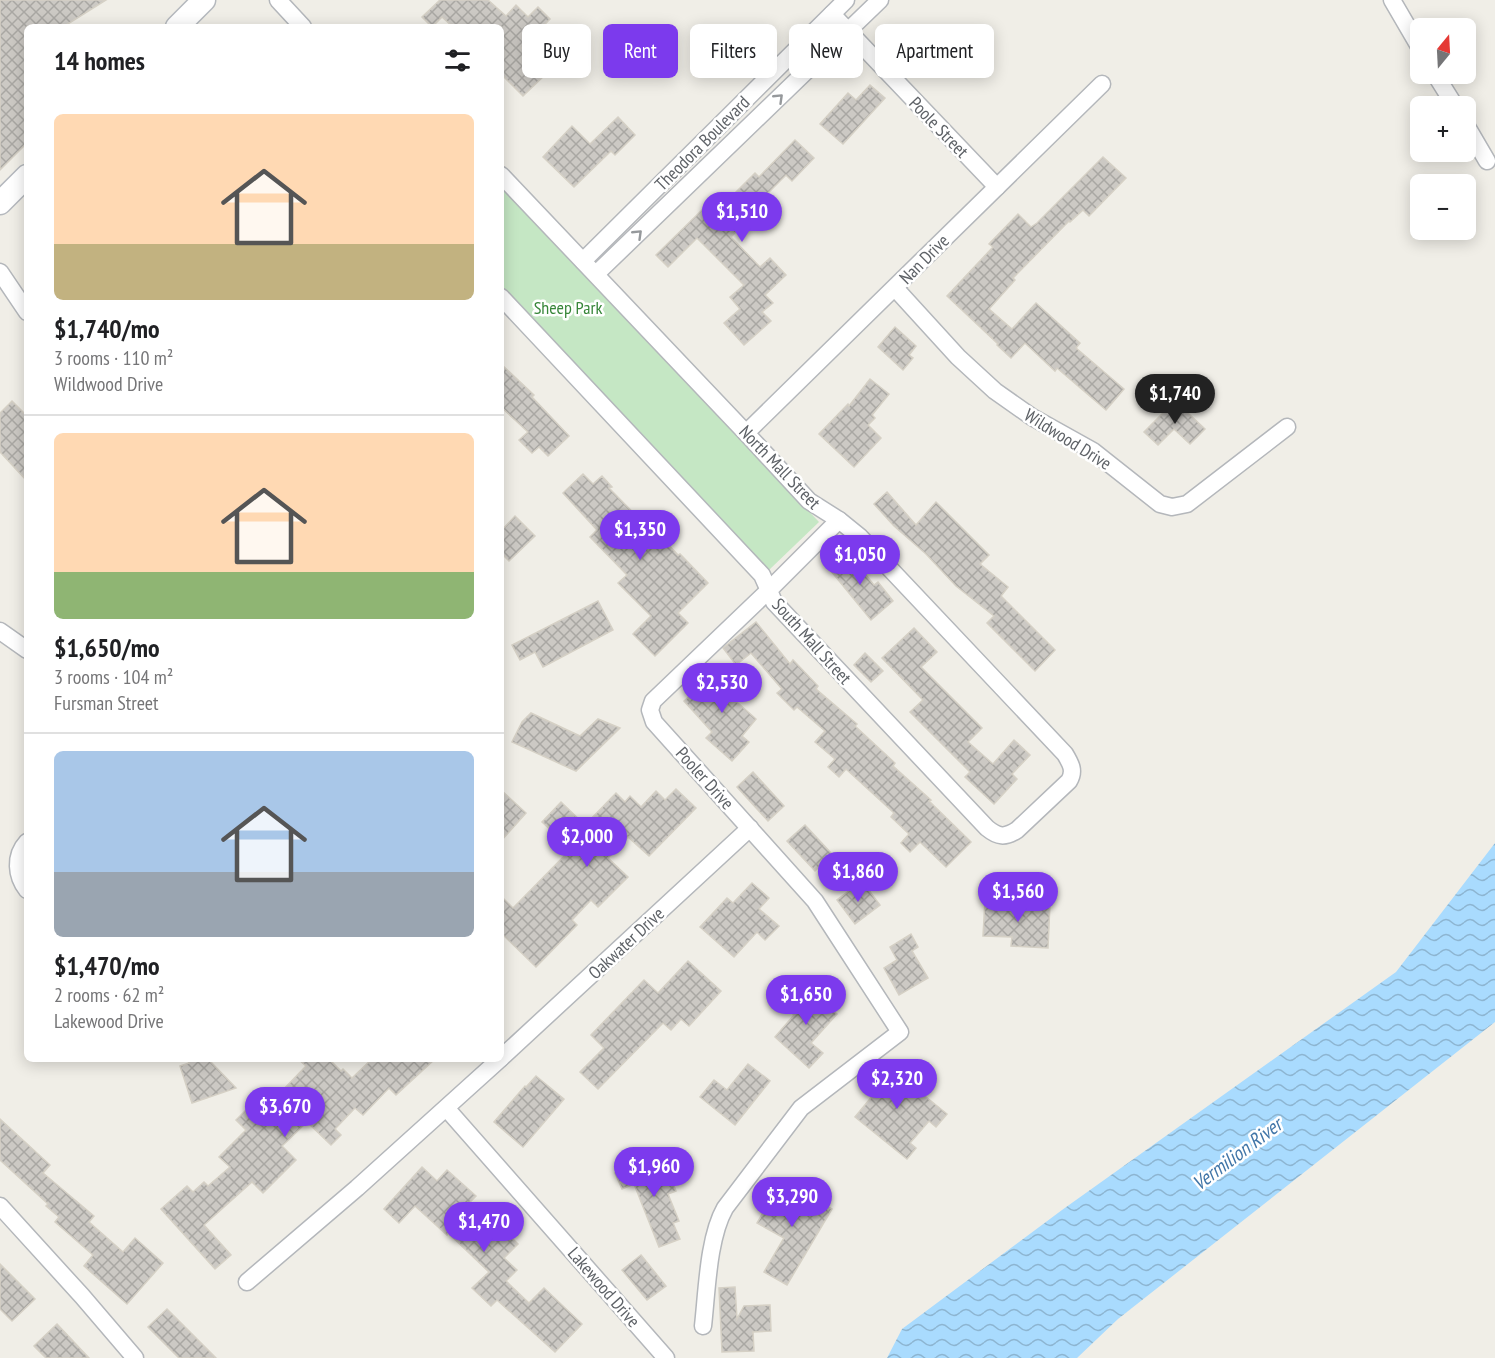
<!DOCTYPE html>
<html lang="en">
<head>
<meta charset="utf-8">
<style>
	body { margin:0; font-family:"PT Sans Narrow",sans-serif; background:#f6f6f6; color:#202124; height:100vh; display:flex; flex-direction:column; font-size:22px; white-space:nowrap }
	* { box-sizing:border-box; margin:0 }
	p { font-size:20px; color:#757577 }
	.icon { flex:none; width:33px; height:33px; fill:none; stroke:currentColor; stroke-width:2; stroke-linecap:round; stroke-linejoin:round }
	.map { position:relative; flex:1; overflow:hidden }
	.sheet { position:absolute; left:24px; top:24px; width:480px; height:1038px; display:flex; flex-direction:column; background:#fff; border-radius:9px; box-shadow:0 3px 15px #0003 }
	.sheet>* { flex:none }
	.hud { position:absolute; left:522px; top:24px; width:570px; height:54px; display:flex; gap:12px }
	.needle { width:39px; rotate:18deg }
	.tools { position:absolute; left:1410px; top:18px; display:grid; gap:12px }
	.tools a { display:grid; place-items:center; width:66px; height:66px; border-radius:9px; background:#fff; box-shadow:0 3px 15px #0003; font-size:30px }
	.price { position:absolute; translate:-50% -51px; padding:0 14px; border-radius:21px; background:#7c3aed; color:#fff; font-size:20px; line-height:39px; filter:drop-shadow(0 2px 3px #0008) }
	.price::after { content:''; position:absolute; left:50%; top:36px; width:18px; height:14px; margin-left:-9px; background:inherit; clip-path:polygon(0 0,100% 0,50% 100%) }
	.price.selected { background:#222; color:#fff }
	ul { padding:0; list-style:none }
	li { display:grid; align-content:center; gap:12px; height:318px; padding:0 30px }
	li+li { border-top:2px solid #e0e0e0 }
	li span { display:grid; place-items:center; height:186px; border-radius:9px; color:#555 }
	li>.icon { margin-inline-start:auto }
	span .icon { width:108px; height:108px; fill:#fffc; stroke-width:1 }
	li b { font-size:26px }
	h2 { display:flex; justify-content:space-between; align-items:center; height:72px; padding:0 30px; font-size:26px }
	.tag { padding:0 21px; border-radius:9px; background:#fff; box-shadow:0 3px 15px #0003; font-size:21px; line-height:54px }
	.tag.selected { background:#7c3aed; color:#fff }
	.map>svg:first-child { display:block }
</style>
</head>
<body>
<div class="map">
<svg width="1495" height="1358" viewBox="0 0 1495 1358">
	<defs>
		<pattern id="water-waves" width="16" height="10" patternUnits="userSpaceOnUse" patternTransform="scale(1.5)"><rect width="16" height="10" fill="#a9dbfe"/><path d="M0 5q4-4 8 0t8 0" fill="none" stroke="#8db5d1"/></pattern>
		<pattern id="building-cross-hatch" width="8" height="8" patternUnits="userSpaceOnUse" patternTransform="scale(1.5)"><rect width="8" height="8" fill="#ccc9c4"/><path d="M0 0l8 8M0 8l8-8" fill="none" stroke="#a9a7a3"/></pattern>
	</defs>
	<rect width="100%" height="100%" fill="#f0eee7"/>
	<!-- green -->
	<path fill="#c5e7c4" d="M501,186L819,522L769,570L501,287Z"/>
	<!-- water -->
	<path fill="url(#water-waves)" d="M1495,843V1022L1118,1319L1077,1358H887L902,1329L1062,1210L1396,972Z"/>
	<!-- building -->
	<g fill="url(#building-cross-hatch)" stroke="#d5d0c5" stroke-width="1.5">
		<path d="M0,0H106L63,27H27V143L0,170Z"/>
		<path d="M440,0H488L506,16L516,5L528,17L538,7L550,19L522,48L547,73L523,96L501,74V27H453L442,17L432,27L422,17Z"/>
		<path d="M870,85L885,98L843,144L820,124L848,93L856,100Z"/>
		<path d="M618,117L635,135L615,155L611,151L574,187L543,157L572,126L590,144Z"/>
		<path d="M795,140L814,158L792,181L786,175L749,212L752,215L731,237L760,267L770,258L786,275L765,295L773,303L762,312L771,321L744,345L724,323L740,309L730,297L744,285L697,238L668,267L656,255L703,209L711,217L755,173L759,177Z"/>
		<path d="M1103,157L1126,178L1089,216L1083,210L1070,222L1069,221L1013,278L1015,280L989,309L1012,329L1036,303L1080,343L1076,348L1124,389L1106,410L1057,368L1055,371L1025,343L1011,358L997,345L998,344L947,296L993,247L989,244L1018,214L1031,227L1037,223Z"/>
		<path d="M895,327L916,346L909,355L913,358L903,370L878,347Z"/>
		<path d="M501,364L534,395L532,397L569,436L548,456L539,447L532,453L519,440L528,432L501,407Z"/>
		<path d="M870,379L889,394L872,415L875,418L868,425L881,438L854,467L819,434L848,404L849,406Z"/>
		<path d="M12,401L27,416V481L0,452V413Z"/>
		<path d="M1175,401L1205,429L1190,444L1174,429L1158,445L1144,432Z"/>
		<path d="M583,474L593,484L602,476L612,487L609,488L661,541L663,539L678,555L680,554L708,583L678,613L688,623L655,656L633,634L651,616L618,583L627,575L590,537L597,530L563,493Z"/>
		<path d="M887,492L916,525L936,502L989,555L980,564L1008,587L1001,596L1055,650L1035,671L987,623L994,616L956,586L926,554L894,526L874,504Z"/>
		<path d="M515,516L535,536L509,561L501,553V531Z"/>
		<path d="M845,549L874,585L878,582L893,601L871,620L831,571L837,566L832,560Z"/>
		<path d="M598,601L613,630L543,667L535,652L520,660L512,645Z"/>
		<path d="M756,622L790,664L793,660L818,686L816,689L857,724L855,726L895,763L893,766L931,800L929,801L971,842L946,867L920,842L910,852L901,843L909,834L891,817L894,813L846,769L839,777L828,767L835,759L815,742L825,731L797,707L794,710L777,693L782,689L751,653L736,665L723,648Z"/>
		<path d="M914,628L937,652L921,667L982,728L968,742L993,764L1014,740L1030,755L1012,774L1017,779L994,804L965,777L970,772L910,712L923,700L882,658Z"/>
		<path d="M865,653L883,671L871,682L854,665Z"/>
		<path d="M722,668L740,687L730,696L756,719L742,736L749,742L732,761L706,738L712,732L684,701Z"/>
		<path d="M531,713L580,736L598,719L620,728L576,771L512,742L522,722Z"/>
		<path d="M753,772L784,806L768,821L737,787Z"/>
		<path d="M676,789L696,808L649,856L628,837L608,858L628,877L598,907L591,900L572,920L577,925L536,967L501,933V896L513,908L571,849L542,822L561,802L585,825L616,793L625,802L630,796L641,807L656,791L665,800Z"/>
		<path d="M501,790L526,813L501,841Z"/>
		<path d="M805,825L832,854L815,871L787,841Z"/>
		<path d="M862,881L880,905L855,924L837,900Z"/>
		<path d="M752,883L769,898L759,909L779,926L765,940L757,932L734,957L700,927L727,898L733,903Z"/>
		<path d="M985,900L1050,904L1048,948L1011,946L1012,937L983,936Z"/>
		<path d="M911,934L918,947L912,951L928,978L899,995L884,968L897,960L890,947Z"/>
		<path d="M688,961L721,991L689,1026L681,1019L671,1030L663,1023L598,1089L580,1072L604,1048L591,1035L644,980L658,993Z"/>
		<path d="M805,986L837,1014L811,1043L823,1053L809,1068L775,1037L794,1015L786,1008Z"/>
		<path d="M187,1059H208L236,1088L192,1103L180,1066L189,1063Z"/>
		<path d="M298,1059H329L341,1071L343,1069L352,1078L372,1059H435L396,1095L389,1088L363,1115L355,1108L335,1129L341,1135L331,1145L307,1122L282,1146L296,1160L263,1193L252,1182L204,1225L231,1255L215,1269L161,1209L187,1186L193,1192L204,1182L208,1186L230,1167L219,1157L246,1130L236,1120L252,1104L271,1124L290,1105L279,1094L306,1066Z"/>
		<path d="M883,1062L947,1114L936,1127L929,1121L910,1143L916,1148L907,1159L855,1117L874,1094L864,1086Z"/>
		<path d="M748,1064L770,1081L735,1125L700,1097L714,1080L727,1090Z"/>
		<path d="M536,1076L564,1099L523,1147L494,1122L525,1086L526,1087Z"/>
		<path d="M0,1119L50,1165L43,1173L94,1216L89,1222L123,1252L135,1238L163,1263L127,1304L84,1266L93,1255L55,1222L59,1217L46,1206L48,1204L0,1160Z"/>
		<path d="M652,1158L657,1169L666,1165L676,1191L668,1194L679,1221L673,1223L680,1239L659,1247L634,1184L622,1189L615,1173Z"/>
		<path d="M422,1167L437,1181L447,1170L476,1196L462,1210L483,1229L492,1219L518,1244L504,1258L517,1270L506,1281L529,1303L544,1288L582,1324L555,1352L497,1300L491,1306L472,1288L489,1272L448,1233L447,1235L415,1206L399,1223L384,1209Z"/>
		<path d="M782,1180L832,1209L787,1285L764,1272L784,1238L757,1223Z"/>
		<path d="M641,1255L666,1286L647,1300L622,1270Z"/>
		<path d="M0,1264L35,1299L12,1321L0,1309Z"/>
		<path d="M735,1287L737,1319L744,1306L770,1305L771,1331L753,1332L754,1351L722,1352L719,1288Z"/>
		<path d="M167,1309L216,1358H179L148,1327Z"/>
		<path d="M57,1324L89,1358H46L34,1346Z"/>
	</g>
	<g fill="none" stroke-linecap="round" stroke-linejoin="round">
		<!-- minor casing -->
		<g stroke="#b4b7bb" stroke-width="19">
			<g id="minor">
				<path d="M278,0L303,27"/>
				<path d="M1392,0L1420,48"/>
				<path d="M832,14L997,187"/>
				<path d="M1435,74L1455,106"/>
				<path d="M1466,125L1487,161"/>
				<path d="M501,175L746,433L809,501L839,520L860,537L1065,754C1071,764 1075,771 1069,781L1017,830C1005,838 998,837 987,828L774,602L762,575L501,297"/>
				<path d="M583,261L846,0"/>
				<path d="M0,272L27,312"/>
				<path d="M596,274L880,0"/>
				<path d="M895,288L958,357L995,391L1032,417L1093,451L1160,504L1172,507L1187,504L1287,427"/>
				<path d="M746,433L1102,84"/>
				<path d="M0,631L27,650"/>
				<path d="M27,842C14,856 16,876 27,890"/>
				<path d="M501,1058L750,828"/>
				<path d="M447,1109L666,1358"/>
				<path d="M0,1206L82,1296L135,1358"/>
				<path d="M247,1282L357,1188L500,1059"/>
				<path d="M703,1326C707,1291 708,1238 725,1208L801,1108L900,1032L815,901L654,722L650,710L653,701L768,591L839,520"/>
			</g>
		</g>
		<!-- secondary casing -->
		<g stroke="#b5b9be" stroke-width="25">
			<g id="secondary">
				<path d="M177,27L204,0"/>
				<path d="M0,203L27,176"/>
			</g>
		</g>
		<!-- minor -->
		<use href="#minor" stroke="#fff" stroke-width="16"/>
		<!-- secondary -->
		<use href="#secondary" stroke="#fff" stroke-width="22"/>
	</g>
	<!-- one-way arrows -->
	<defs><path id="oneway-chevron" d="M-2-3.5L2.5 0L-2 3.5" fill="none" stroke-width="1.6" stroke-linecap="round" stroke-linejoin="round" transform="scale(1.5)"/></defs>
	<g stroke="#96999c">
		<use href="#oneway-chevron" transform="translate(779 98) rotate(-44)"/>
		<use href="#oneway-chevron" transform="translate(638 234) rotate(-44)"/>
	</g>
	<g text-anchor="middle" dominant-baseline="central" stroke-width="5" stroke-linejoin="round" paint-order="stroke">
		<!-- street labels -->
		<g font-size="18" fill="#5e6267" stroke="#fff">
			<text transform="translate(939 127) rotate(46)">Poole Street</text>
			<text transform="translate(702 143) rotate(-45)">Theodora Boulevard</text>
			<text transform="translate(924 259) rotate(-45)">Nan Drive</text>
			<text transform="translate(1068 439) rotate(32)">Wildwood Drive</text>
			<text transform="translate(780 467) rotate(46)">North Mall Street</text>
			<text transform="translate(812 641) rotate(48)">South Mall Street</text>
			<text transform="translate(705 778) rotate(48)">Pooler Drive</text>
			<text transform="translate(626 943) rotate(-43)">Oakwater Drive</text>
			<text transform="translate(604 1287) rotate(49)">Lakewood Drive</text>
		</g>
		<!-- park labels -->
		<g font-size="18" fill="#378639" stroke="#fff">
			<text x="568" y="307">Sheep Park</text>
		</g>
		<!-- water labels -->
		<g font-size="20" font-style="italic" fill="#4176a8" stroke="#fff">
			<text transform="translate(1237 1154) rotate(-37)">Vermilion River</text>
		</g>
	</g>
</svg>
<div class="tools">
<a><svg class="needle" viewBox="-14 -14 28 28"><path d="M0-13l5 13h-10z" fill="#e53935"/><path d="M0 13l5-13h-10z" fill="#757577"/></svg></a>
<a>+</a>
<a>−</a>
</div>
<b class="price" style="left:742px;top:243px">$1,510</b>
<b class="price selected" style="left:1175px;top:425px">$1,740</b>
<b class="price" style="left:640px;top:561px">$1,350</b>
<b class="price" style="left:860px;top:586px">$1,050</b>
<b class="price" style="left:722px;top:714px">$2,530</b>
<b class="price" style="left:587px;top:868px">$2,000</b>
<b class="price" style="left:858px;top:903px">$1,860</b>
<b class="price" style="left:1018px;top:923px">$1,560</b>
<b class="price" style="left:806px;top:1026px">$1,650</b>
<b class="price" style="left:897px;top:1110px">$2,320</b>
<b class="price" style="left:285px;top:1138px">$3,670</b>
<b class="price" style="left:654px;top:1198px">$1,960</b>
<b class="price" style="left:792px;top:1228px">$3,290</b>
<b class="price" style="left:484px;top:1253px">$1,470</b>
<div class="hud">
<a class="tag">Buy</a>
<a class="tag selected">Rent</a>
<a class="tag">Filters</a>
<a class="tag">New</a>
<a class="tag">Apartment</a>
</div>
<section class="sheet">
<h2>14 homes<svg class="icon" aria-label="filters" viewBox="0 0 24 24"><path d="M4 7h16M4 17h16"/><circle cx="9" cy="7" r="2"/><circle cx="15" cy="17" r="2"/></svg></h2>
<ul>
<li><span style="background:linear-gradient(#ffd9b3 70%,#c2b280 0)"><svg class="icon" aria-label="home" viewBox="0 0 24 24"><path d="M3 11l9-7 9 7M6 9v11h12V9"/></svg></span><div><b>$1,740/mo</b><p>3 rooms · 110 m²</p><p>Wildwood Drive</p></div></li>
<li><span style="background:linear-gradient(#ffd9b3 75%,#8fb573 0)"><svg class="icon" aria-label="home" viewBox="0 0 24 24"><path d="M3 11l9-7 9 7M6 9v11h12V9"/></svg></span><div><b>$1,650/mo</b><p>3 rooms · 104 m²</p><p>Fursman Street</p></div></li>
<li><span style="background:linear-gradient(#a9c7e8 65%,#9aa5b1 0)"><svg class="icon" aria-label="home" viewBox="0 0 24 24"><path d="M3 11l9-7 9 7M6 9v11h12V9"/></svg></span><div><b>$1,470/mo</b><p>2 rooms · 62 m²</p><p>Lakewood Drive</p></div></li>
</ul>
</section>
</div>
</body>
</html>
